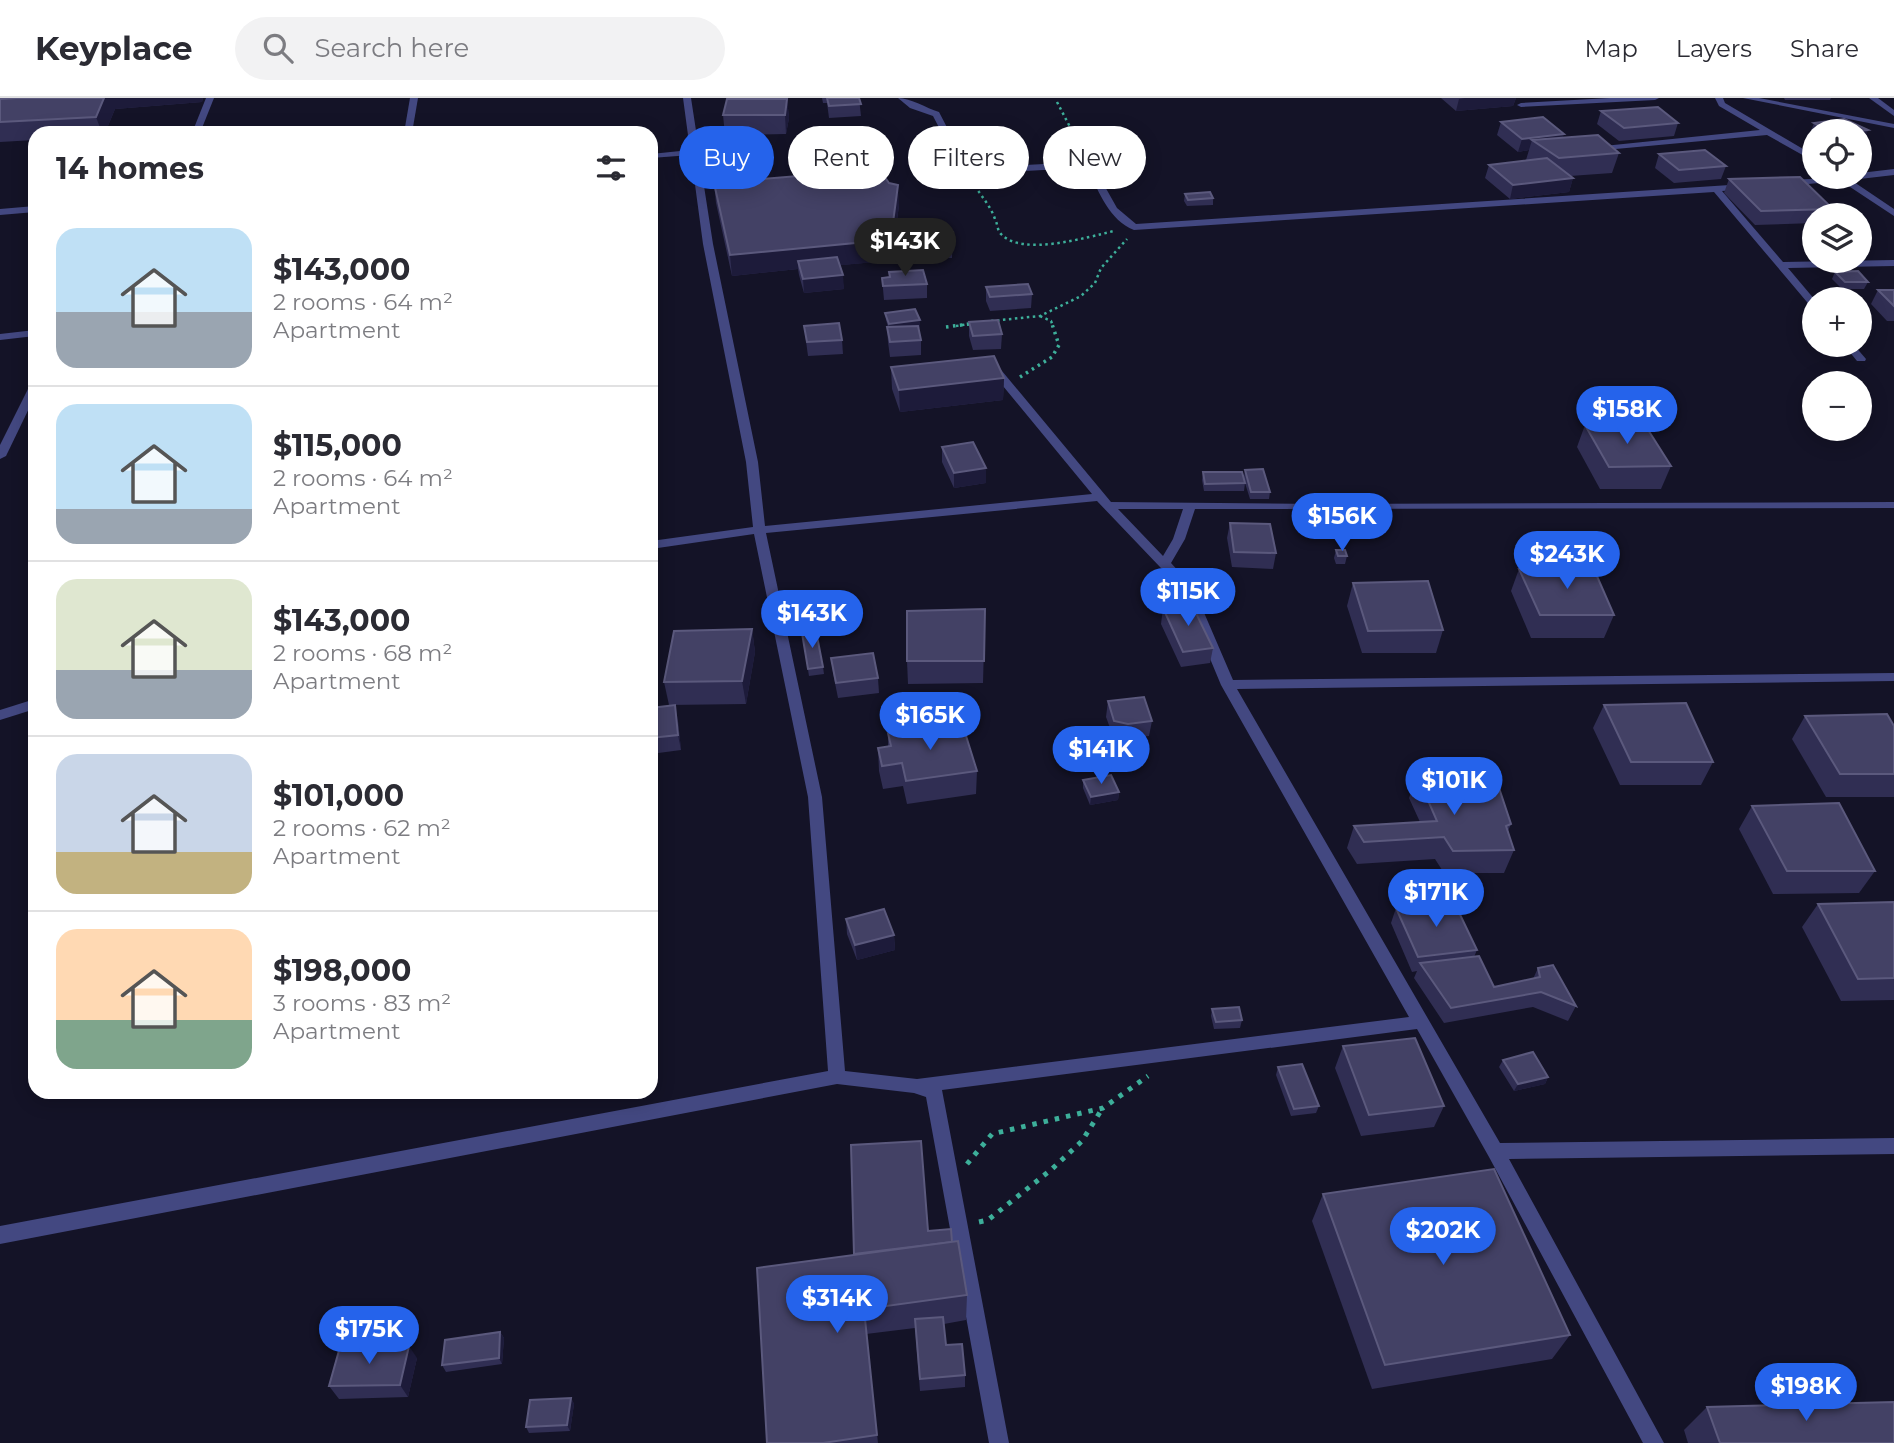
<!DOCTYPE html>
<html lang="en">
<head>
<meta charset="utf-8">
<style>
	body { margin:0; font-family:Montserrat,sans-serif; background:#f2f2f3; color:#2b2b33; height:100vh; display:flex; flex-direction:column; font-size:26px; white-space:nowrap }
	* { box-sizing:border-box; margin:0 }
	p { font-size:23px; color:#7c7c81 }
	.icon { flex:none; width:38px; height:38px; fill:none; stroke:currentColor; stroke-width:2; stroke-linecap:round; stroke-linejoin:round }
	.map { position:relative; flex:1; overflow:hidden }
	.drawer { position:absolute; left:28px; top:28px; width:630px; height:973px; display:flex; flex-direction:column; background:#fff; border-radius:21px; box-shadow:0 4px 18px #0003 }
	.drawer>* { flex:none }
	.banner { position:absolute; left:679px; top:28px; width:665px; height:63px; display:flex; gap:14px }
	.controls { position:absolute; left:1802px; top:21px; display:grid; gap:14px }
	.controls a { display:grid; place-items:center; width:70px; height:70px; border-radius:50%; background:#fff; box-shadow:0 4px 18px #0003; font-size:35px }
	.price { position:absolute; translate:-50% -60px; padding:0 16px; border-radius:24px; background:#2563eb; color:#fff; font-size:23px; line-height:46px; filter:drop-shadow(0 2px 4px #0008) }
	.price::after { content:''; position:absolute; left:50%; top:42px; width:21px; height:16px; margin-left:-10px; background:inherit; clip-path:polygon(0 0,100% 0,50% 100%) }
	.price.on { background:#222; color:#fff }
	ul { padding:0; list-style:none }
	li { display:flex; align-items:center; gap:21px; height:175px; padding:0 28px }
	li+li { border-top:2px solid #e1e1e2 }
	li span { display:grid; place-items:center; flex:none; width:196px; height:140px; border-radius:21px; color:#555 }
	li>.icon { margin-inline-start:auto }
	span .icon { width:84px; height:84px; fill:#fffc; stroke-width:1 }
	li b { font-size:30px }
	h2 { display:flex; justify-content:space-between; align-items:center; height:84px; padding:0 28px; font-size:30px }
	.tag { padding:0 24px; border-radius:32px; background:#fff; box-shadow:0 4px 18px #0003; font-size:24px; line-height:63px }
	.tag.on { background:#2563eb; color:#fff }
	header { display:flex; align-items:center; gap:42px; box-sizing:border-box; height:98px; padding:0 35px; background:#fff; border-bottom:2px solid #e1e1e2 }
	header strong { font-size:33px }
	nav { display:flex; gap:38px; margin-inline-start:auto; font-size:24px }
	.search { width:490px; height:63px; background:#f2f2f3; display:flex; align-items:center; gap:18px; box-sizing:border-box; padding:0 24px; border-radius:38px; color:#7c7c81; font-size:26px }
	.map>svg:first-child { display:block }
</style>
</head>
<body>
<header>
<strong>Keyplace</strong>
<div class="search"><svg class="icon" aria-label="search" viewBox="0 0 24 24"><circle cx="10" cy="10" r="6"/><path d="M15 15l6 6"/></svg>Search here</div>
<nav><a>Map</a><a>Layers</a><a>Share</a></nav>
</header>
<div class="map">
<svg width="1894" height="1345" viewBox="0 0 1894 1345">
	<rect width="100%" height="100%" fill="#141327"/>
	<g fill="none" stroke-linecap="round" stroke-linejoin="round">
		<!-- path-far2 -->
		<g stroke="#3daf9a" stroke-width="2.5" stroke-dasharray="2.5 3.5" stroke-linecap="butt">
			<path d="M1057,4L1082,52"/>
			<path d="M975,88C982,99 991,109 995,121C998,127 997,132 1001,136C1022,159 1088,139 1114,133"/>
			<path d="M1040,218L1051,223L1053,228"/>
			<path d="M991,223L1040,218L1081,198L1095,185L1101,170L1127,141"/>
			<path d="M956,228L975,225"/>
		</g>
		<!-- path-far1 -->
		<g stroke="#3daf9a" stroke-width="3.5" stroke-dasharray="2.5 4.5" stroke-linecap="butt">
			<path d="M946,229L969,226"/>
			<path d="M1020,279L1052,259L1059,247L1052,226"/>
		</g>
		<!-- path -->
		<g stroke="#3daf9a" stroke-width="5" stroke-dasharray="4.5 7" stroke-linecap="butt">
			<path d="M967,1066L992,1036L1103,1010L1148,978"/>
			<path d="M979,1124L988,1122L1052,1071L1082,1043L1102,1011"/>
		</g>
		<!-- street -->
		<g fill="#434881" fill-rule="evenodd">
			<path d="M206,0H214L200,35H192Z"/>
			<path d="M410,0H418L412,35H404Z"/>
			<path d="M683,0H691L699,52L701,54L699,56L713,146L758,364L765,428L1092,396L989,271L988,269L993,266L997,267L1111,404L1318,406L1894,404V410L1195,411L1185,441L1171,465L1193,489L1233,582L1894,575V583L1237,591L1500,1045L1894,1040V1056L1509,1061L1664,1345H1643L1489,1059L1417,931L942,992L1009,1345H989L926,999L914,995L837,986L0,1146V1128L828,973L808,699L754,436L651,451V443L753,429L746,364L703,146L691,57L651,60V56L690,52ZM1097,403L1181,491L1221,587L1409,919L917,981L845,973L822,699L766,435ZM1118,411H1183L1173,441L1163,458Z"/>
			<path d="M898,0C911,0 926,10 939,14L966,66L973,70L1081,64L1094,69L1117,110L1136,126L1745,86L1748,87V91L1722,93L1783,164L1894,162V168L1788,170L1815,202V211L1812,210L1714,94L1134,132C1109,122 1100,95 1088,73L1080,70L972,76L959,68L933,18L910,10Z"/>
			<path d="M1610,0H1659L1655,2L1521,9L1517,7L1521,5Z"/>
			<path d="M1715,0H1723L1725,5L1815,58V64L1767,37L1594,53L1590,51L1594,49L1760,32L1719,8Z"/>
			<path d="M1743,0H1759L1894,26V30Z"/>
			<path d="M1869,0H1878L1894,12V18Z"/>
			<path d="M1894,71V77L1851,82L1894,111V118L1841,83L1786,88L1782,85L1786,82L1860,79V75Z"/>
			<path d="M35,108V114L0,117V111Z"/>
			<path d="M35,232V238L0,242V236Z"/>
			<path d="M1844,247H1854L1866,261L1865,263H1857Z"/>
			<path d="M35,284V298L6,358L0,361V347L30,287Z"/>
			<path d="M35,601V611L0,622V612Z"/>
		</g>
	</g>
	<!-- wall -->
	<g fill="#302e53">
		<path d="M2,0H203L202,4L115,11L105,35H35V42L0,44V1H2Z"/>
		<path d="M822,0H859L861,18L829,20L827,5H823Z"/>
		<path d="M1441,0H1516L1513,8L1456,13Z"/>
		<path d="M1784,0H1831L1830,2H1785Z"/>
		<path d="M787,1L789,20L786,36L725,37L723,17Z"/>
		<path d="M1601,13L1678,25L1674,38L1619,43L1597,26Z"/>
		<path d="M1501,24L1619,55L1612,75L1570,78L1573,80L1569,94L1510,101L1485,80L1489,67L1527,62H1526L1529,52L1518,54L1497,37Z"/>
		<path d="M1814,25L1868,32L1862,45L1860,33H1815V41L1809,38Z"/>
		<path d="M810,35L824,39L825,45L815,46L810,42Z"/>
		<path d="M1659,56L1726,68L1721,81L1674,85L1655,70Z"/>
		<path d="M872,77L899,107L895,139L953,134L952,160H937L933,155L895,159L891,155V153H887V163L840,167L844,191L804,195L799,177L798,171L732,178L716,105L714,85Z"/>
		<path d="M1729,81L1833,111L1830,117H1815V125L1755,127L1724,95Z"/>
		<path d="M1185,96L1213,100V107L1187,108L1184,103Z"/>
		<path d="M889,174L927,186V200L884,202L882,180L889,179Z"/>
		<path d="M1835,174L1868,184L1864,191H1842L1832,181Z"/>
		<path d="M986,189L1032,196L1031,210L990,213L986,203Z"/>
		<path d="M1878,192H1894V223H1887L1871,206Z"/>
		<path d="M885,215L920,230H918L921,242V257L890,259L888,244L887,229H888L886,222Z"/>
		<path d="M969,224L1002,236L1001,251L973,252L969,238Z"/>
		<path d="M804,228L842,242L843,256L808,258Z"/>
		<path d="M891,269L1004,280L1003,302L900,314L892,291Z"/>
		<path d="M1585,327L1671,368L1661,391H1600L1577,349Z"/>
		<path d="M942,349L986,370V385L954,390L942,364Z"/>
		<path d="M1245,372L1270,394L1269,401H1250L1245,385L1244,393H1204L1202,382L1203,374L1244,379Z"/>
		<path d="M1230,425L1276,455L1273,471L1232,469L1227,440Z"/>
		<path d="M1336,452L1347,458L1345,466H1336L1334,460Z"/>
		<path d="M1519,471L1614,517L1604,540H1531L1511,493Z"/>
		<path d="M1353,485L1443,532L1436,555H1362L1347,508Z"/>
		<path d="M1163,510L1213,550L1210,565L1181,569L1161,526Z"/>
		<path d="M985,511L983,585L908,586L907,563Z"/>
		<path d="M752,531L755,554L746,606L669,607L664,584Z"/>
		<path d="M802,535L823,569L824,576L809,578Z"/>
		<path d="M831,560L878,580L879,595L838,600L833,575Z"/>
		<path d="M1108,603L1152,623L1149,638L1126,641L1113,638L1106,619Z"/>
		<path d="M1604,607L1713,664L1701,687H1620L1593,630Z"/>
		<path d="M651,610L678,623L681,652L651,656Z"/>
		<path d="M1805,618L1894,628V699H1826L1792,641Z"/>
		<path d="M888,635L977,673L976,696L907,706L903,688L883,691L879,673L878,650L888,649Z"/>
		<path d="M1417,677L1511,726L1508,733L1514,752L1504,775H1444L1435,761L1357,766L1347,750L1354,728L1420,724L1409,700Z"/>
		<path d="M1083,682L1119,694L1118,702L1090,707L1083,690Z"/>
		<path d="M1752,708L1875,773L1859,795L1773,796L1739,731Z"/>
		<path d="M1894,804V902L1841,903L1802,829L1818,806Z"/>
		<path d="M1396,810L1477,852L1474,859L1494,889L1533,881L1538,870L1576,908L1568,923L1533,909L1444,925L1414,880L1417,873L1412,874L1391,825Z"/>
		<path d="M846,821L894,837L895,852L857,862L847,836Z"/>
		<path d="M1212,911L1242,922L1240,930L1214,931L1211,918Z"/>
		<path d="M1343,948L1444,1008L1434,1029L1361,1038L1335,970Z"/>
		<path d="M1503,962L1548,979L1545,986L1514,993L1499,969Z"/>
		<path d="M1278,969L1319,1008L1316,1015L1291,1018L1276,977Z"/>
		<path d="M1323,1096L1570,1237L1552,1261L1372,1291L1312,1123Z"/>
		<path d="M928,1133L952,1144L967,1197L966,1222L944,1226L946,1247L965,1277V1289L920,1293L915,1230L866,1236L878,1345H767L854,1157Z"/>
		<path d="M500,1234L504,1240L502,1266L446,1274L442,1267Z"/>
		<path d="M417,1260L408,1299L339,1301L329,1288Z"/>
		<path d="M571,1300L574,1306L570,1333L529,1335L526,1329Z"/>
		<path d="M1707,1309L1894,1345H1688L1684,1332Z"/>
	</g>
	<!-- shaded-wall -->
	<g fill="#1d1b3a">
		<path d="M2,0H203L202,4L115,11L105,35H102L96,19L11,20Z"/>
		<path d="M1465,0H1516L1513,8L1456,13L1459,1Z"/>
		<path d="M787,1L789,20L786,36L785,17Z"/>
		<path d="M1868,32L1862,45H1860V33Z"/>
		<path d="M1564,36L1560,49L1532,42L1529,52L1518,54L1522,41Z"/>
		<path d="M1573,80L1569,94L1510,101L1513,87Z"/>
		<path d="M898,87L899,107L894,144L893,143L892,132Z"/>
		<path d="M886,142L887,163L800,171L798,163V171L732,178L730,157Z"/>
		<path d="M843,177L844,191L804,195L803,181Z"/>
		<path d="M920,222V230L890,233L889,226Z"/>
		<path d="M1004,280L1003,302L900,314L899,292Z"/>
		<path d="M986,370V385L954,390V375Z"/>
		<path d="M752,531L755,554L746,606L742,583Z"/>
		<path d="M675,607L678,623L681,652L678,637Z"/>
		<path d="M1119,694L1118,702L1090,707L1091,699Z"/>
		<path d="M894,837L895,852L857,862L855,847Z"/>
		<path d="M1548,979L1545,986L1514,993L1518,986Z"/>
		<path d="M500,1234L504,1240L502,1266L499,1260Z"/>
		<path d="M409,1248L417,1260L408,1299L400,1287Z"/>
		<path d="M571,1300L574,1306L570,1333L567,1327Z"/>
	</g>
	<!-- building -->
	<g fill="#434165" stroke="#5b597d" stroke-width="2">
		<path d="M17,0H104L96,19L0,24V1Z"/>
		<path d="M827,0H859L861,6L829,8Z"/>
		<path d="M727,1H787L785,17H723Z"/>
		<path d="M1658,9L1678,25L1624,30L1601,13Z"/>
		<path d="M1543,19L1564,36L1522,41L1501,24Z"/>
		<path d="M1844,21L1868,32L1860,33H1829L1814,25Z"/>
		<path d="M810,35H823L824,39H814Z"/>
		<path d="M1598,37L1619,55L1559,60L1532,42Z"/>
		<path d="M1705,52L1726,68L1679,72L1659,56Z"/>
		<path d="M1547,60L1573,80L1513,87L1489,67Z"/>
		<path d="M871,72L872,77L884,78L889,85L898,87L892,132H884L886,142L730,157L714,85Z"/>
		<path d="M1800,79L1833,111L1761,113L1729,81Z"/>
		<path d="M1210,94L1213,100L1188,102L1185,96Z"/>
		<path d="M953,134L952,146H937L933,142L894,145L890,141L897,138Z"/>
		<path d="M837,159L843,177L803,181L798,163Z"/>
		<path d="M923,172L927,186L883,188L882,180L890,179L889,174Z"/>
		<path d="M1858,173L1868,184H1845L1835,174Z"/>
		<path d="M1028,186L1032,196L990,199L986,189Z"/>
		<path d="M1878,192H1894V208Z"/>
		<path d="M915,211L920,222L889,226L885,215Z"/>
		<path d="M998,222L1002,236L973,238L969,224Z"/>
		<path d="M839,225L842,242L807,244L804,228Z"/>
		<path d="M918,228L921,242L890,244L887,229Z"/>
		<path d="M994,258L1004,280L899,292L891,269Z"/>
		<path d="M1585,327H1645L1671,368L1609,369Z"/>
		<path d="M973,344L986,370L954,375L942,349Z"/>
		<path d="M1263,371L1270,394H1251L1245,372Z"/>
		<path d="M1203,374H1242L1245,385L1205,386Z"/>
		<path d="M1230,425L1270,426L1276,455L1234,454Z"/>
		<path d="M1336,452H1345L1347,458H1338Z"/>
		<path d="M1593,469L1614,517H1540L1519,471Z"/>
		<path d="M1428,483L1443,532L1368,533L1353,485Z"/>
		<path d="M1192,507L1213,550L1183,554L1163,510Z"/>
		<path d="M985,511L984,563H907V513Z"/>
		<path d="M752,531L742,583L664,584L674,533Z"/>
		<path d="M816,533L823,569L808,571L802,535Z"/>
		<path d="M873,555L878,580L836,585L831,560Z"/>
		<path d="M1144,599L1152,623L1128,626L1114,623L1108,603Z"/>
		<path d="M1686,605L1713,664H1631L1604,607Z"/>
		<path d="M675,607L678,637L651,640V610Z"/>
		<path d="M1887,616L1894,628V676H1840L1805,618Z"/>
		<path d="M962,625L977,673L906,683L902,665L882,668L878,650L891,648L888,635Z"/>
		<path d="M1111,677L1119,694L1091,699L1083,682Z"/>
		<path d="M1417,677L1467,679L1483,689L1499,690L1511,726L1506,728L1514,752L1453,753L1444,739L1364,744L1354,728L1437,723Z"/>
		<path d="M1839,705L1875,773H1787L1752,708Z"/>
		<path d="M1454,804L1477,852L1418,859L1396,810Z"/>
		<path d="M1894,804V880L1858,881L1818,806Z"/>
		<path d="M884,811L894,837L855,847L846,821Z"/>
		<path d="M1479,858L1494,889L1540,879L1538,870L1553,867L1576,908L1541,894L1451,910L1420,865Z"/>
		<path d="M1239,909L1242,922L1216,924L1212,911Z"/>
		<path d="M1415,940L1444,1008L1369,1017L1343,948Z"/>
		<path d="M1533,954L1548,979L1518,986L1503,962Z"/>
		<path d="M1302,966L1319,1008L1294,1011L1278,969Z"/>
		<path d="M921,1043L928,1133L951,1131L952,1144L854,1156L851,1047Z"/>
		<path d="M1494,1071L1570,1237L1385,1267L1323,1096Z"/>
		<path d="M958,1143L967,1197L864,1211L877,1337L823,1345H767L757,1170Z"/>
		<path d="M943,1219L946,1247L962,1246L965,1277L920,1281L915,1221Z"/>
		<path d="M500,1234L499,1260L442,1267L445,1242Z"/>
		<path d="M409,1248L400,1287L329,1288L340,1249Z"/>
		<path d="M571,1300L567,1327L526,1329L530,1302Z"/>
		<path d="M1894,1304V1345H1720L1707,1309Z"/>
	</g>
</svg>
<div class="controls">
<a><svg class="icon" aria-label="locate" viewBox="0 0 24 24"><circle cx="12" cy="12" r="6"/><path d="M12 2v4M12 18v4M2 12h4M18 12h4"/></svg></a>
<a><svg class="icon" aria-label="layers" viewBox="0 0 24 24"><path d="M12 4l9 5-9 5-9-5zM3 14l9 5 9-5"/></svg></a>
<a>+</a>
<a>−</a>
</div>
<b class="price on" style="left:905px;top:180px">$143K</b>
<b class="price" style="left:1627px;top:348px">$158K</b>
<b class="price" style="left:1342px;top:455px">$156K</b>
<b class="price" style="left:1567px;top:493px">$243K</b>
<b class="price" style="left:1188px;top:530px">$115K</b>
<b class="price" style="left:812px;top:552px">$143K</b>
<b class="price" style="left:930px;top:654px">$165K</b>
<b class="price" style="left:1101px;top:688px">$141K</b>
<b class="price" style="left:1454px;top:719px">$101K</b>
<b class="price" style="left:1436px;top:831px">$171K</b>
<b class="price" style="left:1443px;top:1169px">$202K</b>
<b class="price" style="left:837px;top:1237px">$314K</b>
<b class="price" style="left:369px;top:1268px">$175K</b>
<b class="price" style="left:1806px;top:1325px">$198K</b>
<div class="banner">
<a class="tag on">Buy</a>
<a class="tag">Rent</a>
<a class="tag">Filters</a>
<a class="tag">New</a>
</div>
<section class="drawer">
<h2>14 homes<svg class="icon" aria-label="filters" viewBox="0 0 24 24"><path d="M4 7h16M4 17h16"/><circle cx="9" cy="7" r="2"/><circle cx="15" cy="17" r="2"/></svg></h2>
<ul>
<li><span style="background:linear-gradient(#bfe0f5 60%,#9aa5b1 0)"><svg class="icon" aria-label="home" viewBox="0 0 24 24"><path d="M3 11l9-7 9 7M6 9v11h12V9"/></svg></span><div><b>$143,000</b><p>2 rooms · 64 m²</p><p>Apartment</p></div></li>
<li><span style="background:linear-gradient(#bfe0f5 75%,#9aa5b1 0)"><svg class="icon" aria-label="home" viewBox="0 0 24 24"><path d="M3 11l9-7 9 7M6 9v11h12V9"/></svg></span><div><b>$115,000</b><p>2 rooms · 64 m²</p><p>Apartment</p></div></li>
<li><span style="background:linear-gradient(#dfe7d0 65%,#9aa5b1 0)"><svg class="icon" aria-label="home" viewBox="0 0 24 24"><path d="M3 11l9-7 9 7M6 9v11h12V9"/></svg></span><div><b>$143,000</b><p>2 rooms · 68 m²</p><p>Apartment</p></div></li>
<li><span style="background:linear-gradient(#c9d6e8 70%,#c2b280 0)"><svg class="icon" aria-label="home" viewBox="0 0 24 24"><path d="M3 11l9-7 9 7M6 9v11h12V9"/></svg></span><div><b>$101,000</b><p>2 rooms · 62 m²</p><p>Apartment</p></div></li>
<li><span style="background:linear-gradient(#ffd9b3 65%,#7fa58c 0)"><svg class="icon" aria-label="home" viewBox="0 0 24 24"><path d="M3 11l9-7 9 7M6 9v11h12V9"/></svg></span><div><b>$198,000</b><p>3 rooms · 83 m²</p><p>Apartment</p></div></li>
</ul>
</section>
</div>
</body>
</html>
